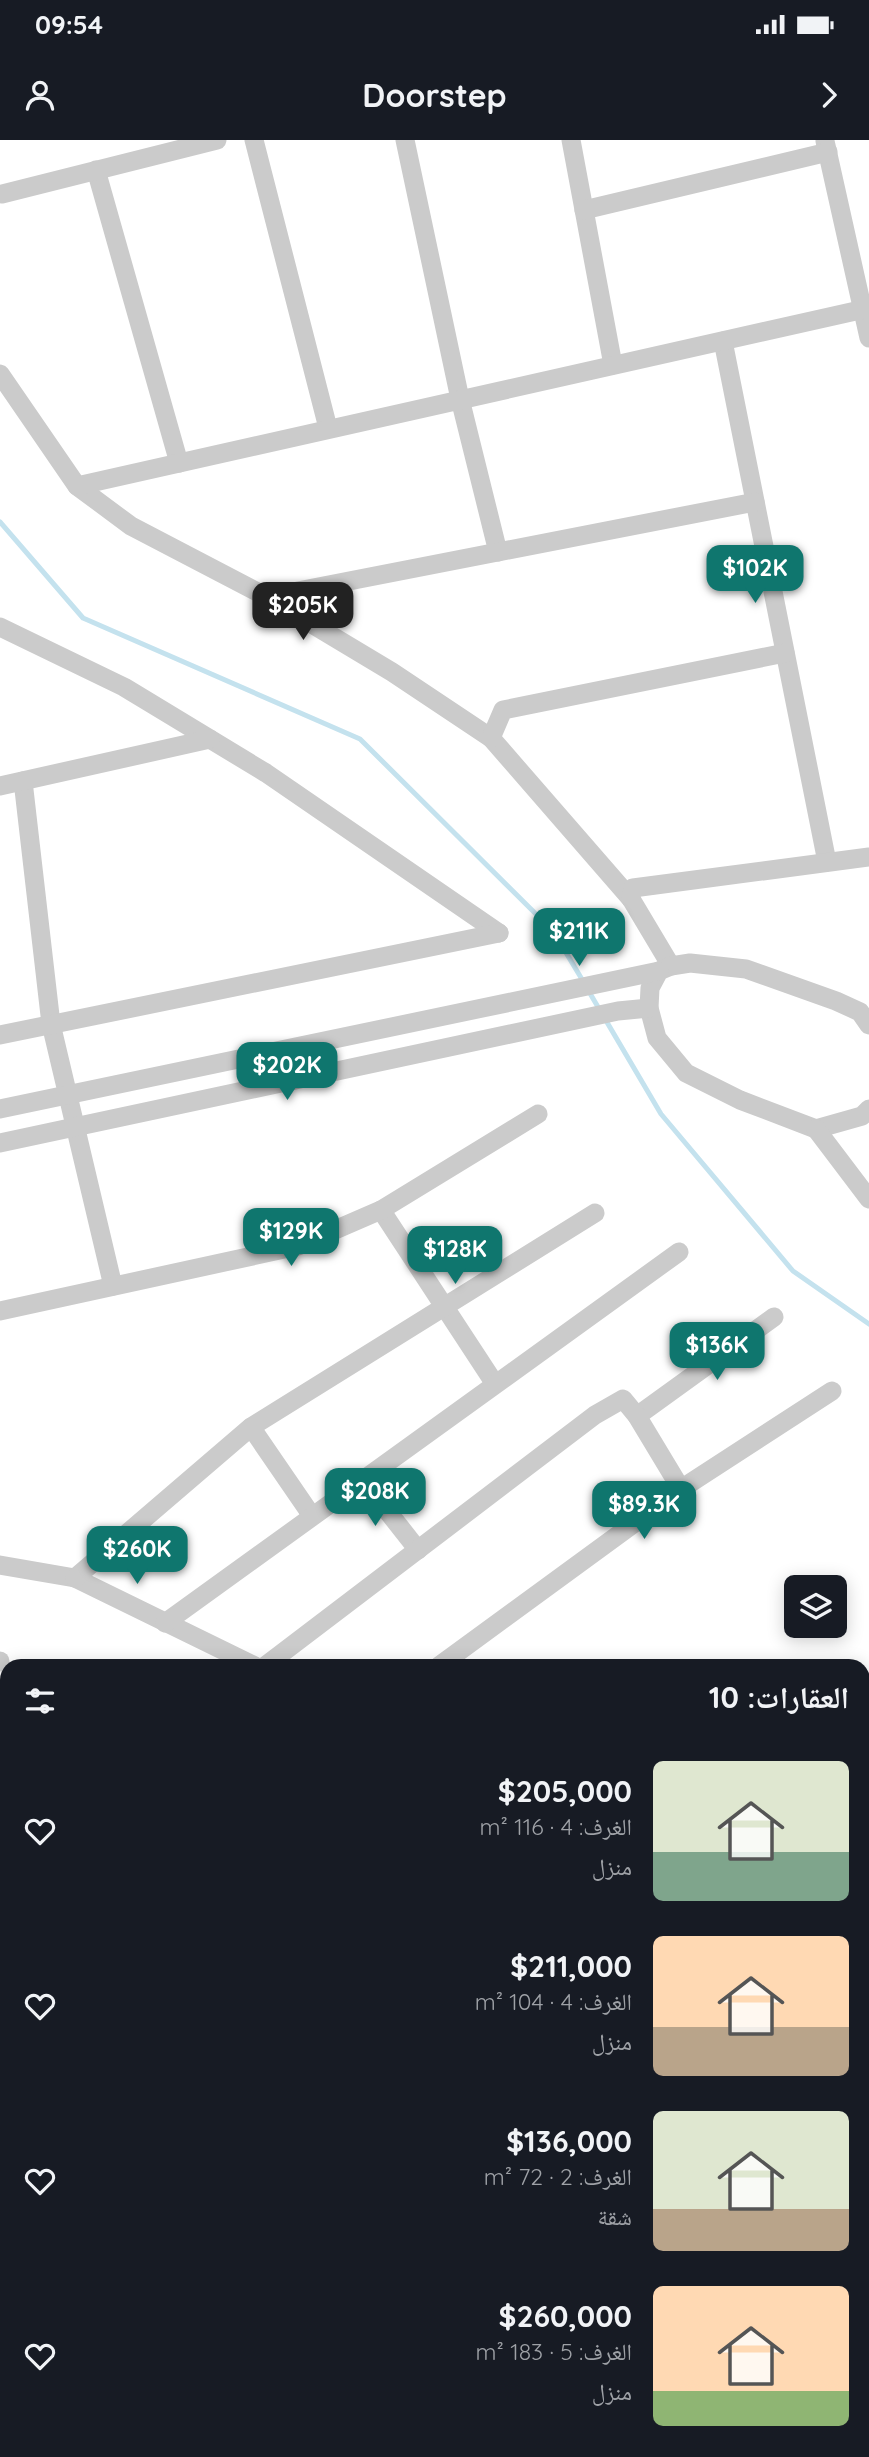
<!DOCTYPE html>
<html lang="ar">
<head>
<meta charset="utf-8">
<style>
	body { margin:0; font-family:Quicksand,"Noto Naskh Arabic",sans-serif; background:#20242c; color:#f1f3f6; direction:rtl; height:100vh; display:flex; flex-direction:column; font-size:26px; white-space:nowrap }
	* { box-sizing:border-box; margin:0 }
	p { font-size:23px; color:#9ea1a6 }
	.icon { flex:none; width:38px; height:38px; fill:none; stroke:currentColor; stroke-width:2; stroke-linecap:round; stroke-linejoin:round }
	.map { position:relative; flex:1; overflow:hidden; direction:ltr }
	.drawer { position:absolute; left:0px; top:1519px; width:870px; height:798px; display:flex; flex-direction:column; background:#171b24; border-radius:21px 21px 0 0; box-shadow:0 4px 18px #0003; direction:rtl }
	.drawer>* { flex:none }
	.tools { position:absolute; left:784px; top:1435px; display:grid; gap:14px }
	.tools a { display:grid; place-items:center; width:63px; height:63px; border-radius:10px; background:#171b24; box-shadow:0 4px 18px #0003; font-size:35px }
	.price { position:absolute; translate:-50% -60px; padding:0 16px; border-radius:14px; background:#0f766e; color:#fff; font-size:23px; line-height:46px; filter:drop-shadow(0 2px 4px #0008) }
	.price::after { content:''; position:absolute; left:50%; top:42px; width:21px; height:16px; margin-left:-10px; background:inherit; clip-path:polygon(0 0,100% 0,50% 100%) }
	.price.selected { background:#222; color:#fff }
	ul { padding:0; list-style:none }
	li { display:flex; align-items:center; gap:21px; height:175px; padding:0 21px }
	li span { display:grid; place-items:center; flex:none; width:196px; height:140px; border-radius:10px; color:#555 }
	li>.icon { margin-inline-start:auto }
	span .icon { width:84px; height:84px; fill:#fffc; stroke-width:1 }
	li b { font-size:30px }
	h2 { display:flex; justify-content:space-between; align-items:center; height:84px; padding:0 21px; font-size:30px }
	.status { display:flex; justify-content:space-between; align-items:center; height:49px; padding:0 35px; background:#171b24; direction:ltr }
	.status svg { height:19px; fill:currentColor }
	header { display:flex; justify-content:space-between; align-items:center; height:91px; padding:0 21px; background:#171b24; font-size:32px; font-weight:700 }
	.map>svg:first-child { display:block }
</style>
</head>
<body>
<div class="status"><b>09:54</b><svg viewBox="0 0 49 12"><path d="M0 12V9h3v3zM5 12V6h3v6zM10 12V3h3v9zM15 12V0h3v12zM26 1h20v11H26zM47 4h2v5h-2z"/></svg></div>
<header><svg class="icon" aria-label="forward" viewBox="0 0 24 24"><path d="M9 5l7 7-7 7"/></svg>Doorstep<svg class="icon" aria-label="person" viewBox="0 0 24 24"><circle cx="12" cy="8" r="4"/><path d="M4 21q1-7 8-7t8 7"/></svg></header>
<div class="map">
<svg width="869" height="2317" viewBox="0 0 869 2317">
	<rect width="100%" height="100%" fill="#fff"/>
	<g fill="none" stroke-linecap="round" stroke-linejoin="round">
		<!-- stream -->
		<g stroke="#c4e2ee" stroke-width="5">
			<path d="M0,382L83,478L360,599L553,791L583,841"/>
			<path d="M588,850L661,974L793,1131L869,1184"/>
		</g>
		<!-- minor -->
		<g stroke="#cbcbcb" stroke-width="19">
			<path d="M254,0L328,288"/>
			<path d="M405,0L460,259L498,412"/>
			<path d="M571,0L613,225"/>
			<path d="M825,1L869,198"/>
			<path d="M96,30L179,323"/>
			<path d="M2,54L217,0"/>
			<path d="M584,70L828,12"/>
			<path d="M723,201L827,722"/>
			<path d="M0,234L77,346L131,386L267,457L392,532L491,598L631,759"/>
			<path d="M77,346L869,168"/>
			<path d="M267,457L755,362"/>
			<path d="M0,487L124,547L266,633L499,793"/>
			<path d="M491,598L503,570L785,513"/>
			<path d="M23,641L51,884L113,1146"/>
			<path d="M0,646L210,599"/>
			<path d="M671,826L631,759L633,748L869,717"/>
			<path d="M869,885L860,872L836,861L746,829L690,823L671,826L659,831L650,848L649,868L657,898L686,933L740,960L816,989L862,976L869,969"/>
			<path d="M0,895L499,793"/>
			<path d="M0,969L659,831"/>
			<path d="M816,989L869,1059"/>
			<path d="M0,1003L618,871L649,868"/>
			<path d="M381,1070L495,1244"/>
			<path d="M0,1171L298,1106L381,1070L538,974"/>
			<path d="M637,1276L774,1177"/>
			<path d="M251,1287L312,1376"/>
			<path d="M363,1340L418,1410"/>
			<path d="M0,1425L75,1438L255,1526"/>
			<path d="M75,1438L251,1287L595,1073"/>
			<path d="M165,1483L679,1112"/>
			<path d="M0,1521V1522"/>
			<path d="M265,1526L595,1275L623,1259L637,1276L681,1349"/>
			<path d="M439,1526L681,1349L832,1251"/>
			<path d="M0,1597L7,1598"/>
			<path d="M0,1750L7,1751"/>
			<path d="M0,1896L7,1897"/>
			<path d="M0,2018L7,2019"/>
			<path d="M0,2234L7,2236"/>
			<path d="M456,2310L495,2317"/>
			<path d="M98,2317L100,2310"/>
			<path d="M202,2317L204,2310"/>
			<path d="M314,2317L315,2310"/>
			<path d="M437,2317L439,2310"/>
		</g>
	</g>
</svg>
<div class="tools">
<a><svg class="icon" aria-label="layers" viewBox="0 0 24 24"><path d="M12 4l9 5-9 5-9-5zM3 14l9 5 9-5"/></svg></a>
</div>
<b class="price" style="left:755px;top:465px">$102K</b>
<b class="price selected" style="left:303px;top:502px">$205K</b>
<b class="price" style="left:579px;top:828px">$211K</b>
<b class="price" style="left:287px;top:962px">$202K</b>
<b class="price" style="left:291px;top:1128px">$129K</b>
<b class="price" style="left:455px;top:1146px">$128K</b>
<b class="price" style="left:717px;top:1242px">$136K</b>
<b class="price" style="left:375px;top:1388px">$208K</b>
<b class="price" style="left:644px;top:1401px">$89.3K</b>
<b class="price" style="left:137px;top:1446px">$260K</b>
<section class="drawer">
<h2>العقارات: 10<svg class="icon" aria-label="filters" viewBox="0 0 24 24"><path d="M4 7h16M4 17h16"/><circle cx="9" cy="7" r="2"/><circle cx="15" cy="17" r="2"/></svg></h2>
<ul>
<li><span style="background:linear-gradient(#dfe7d0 65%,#7fa58c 0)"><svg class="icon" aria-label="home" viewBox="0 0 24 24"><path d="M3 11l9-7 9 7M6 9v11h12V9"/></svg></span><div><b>$205,000</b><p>الغرف: 4 · 116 m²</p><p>منزل</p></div><svg class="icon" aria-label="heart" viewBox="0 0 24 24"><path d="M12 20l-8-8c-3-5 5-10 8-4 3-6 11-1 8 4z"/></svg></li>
<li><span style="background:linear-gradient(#ffd9b3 65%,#b9a48a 0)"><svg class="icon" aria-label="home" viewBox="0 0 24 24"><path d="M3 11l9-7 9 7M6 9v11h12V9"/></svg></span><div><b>$211,000</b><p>الغرف: 4 · 104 m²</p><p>منزل</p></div><svg class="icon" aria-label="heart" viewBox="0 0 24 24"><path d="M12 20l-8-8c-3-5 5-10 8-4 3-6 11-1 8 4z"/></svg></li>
<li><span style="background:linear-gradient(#dfe7d0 70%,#b9a48a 0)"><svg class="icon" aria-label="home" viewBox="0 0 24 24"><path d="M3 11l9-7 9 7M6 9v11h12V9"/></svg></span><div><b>$136,000</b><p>الغرف: 2 · 72 m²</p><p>شقة</p></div><svg class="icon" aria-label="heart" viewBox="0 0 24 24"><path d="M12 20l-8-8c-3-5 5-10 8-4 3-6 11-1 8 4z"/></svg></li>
<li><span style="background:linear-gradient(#ffd9b3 75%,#8fb573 0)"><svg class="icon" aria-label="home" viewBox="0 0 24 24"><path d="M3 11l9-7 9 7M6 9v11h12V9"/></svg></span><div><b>$260,000</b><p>الغرف: 5 · 183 m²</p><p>منزل</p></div><svg class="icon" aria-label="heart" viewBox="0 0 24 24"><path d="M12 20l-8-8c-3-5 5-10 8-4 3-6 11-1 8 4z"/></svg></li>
</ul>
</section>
</div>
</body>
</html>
